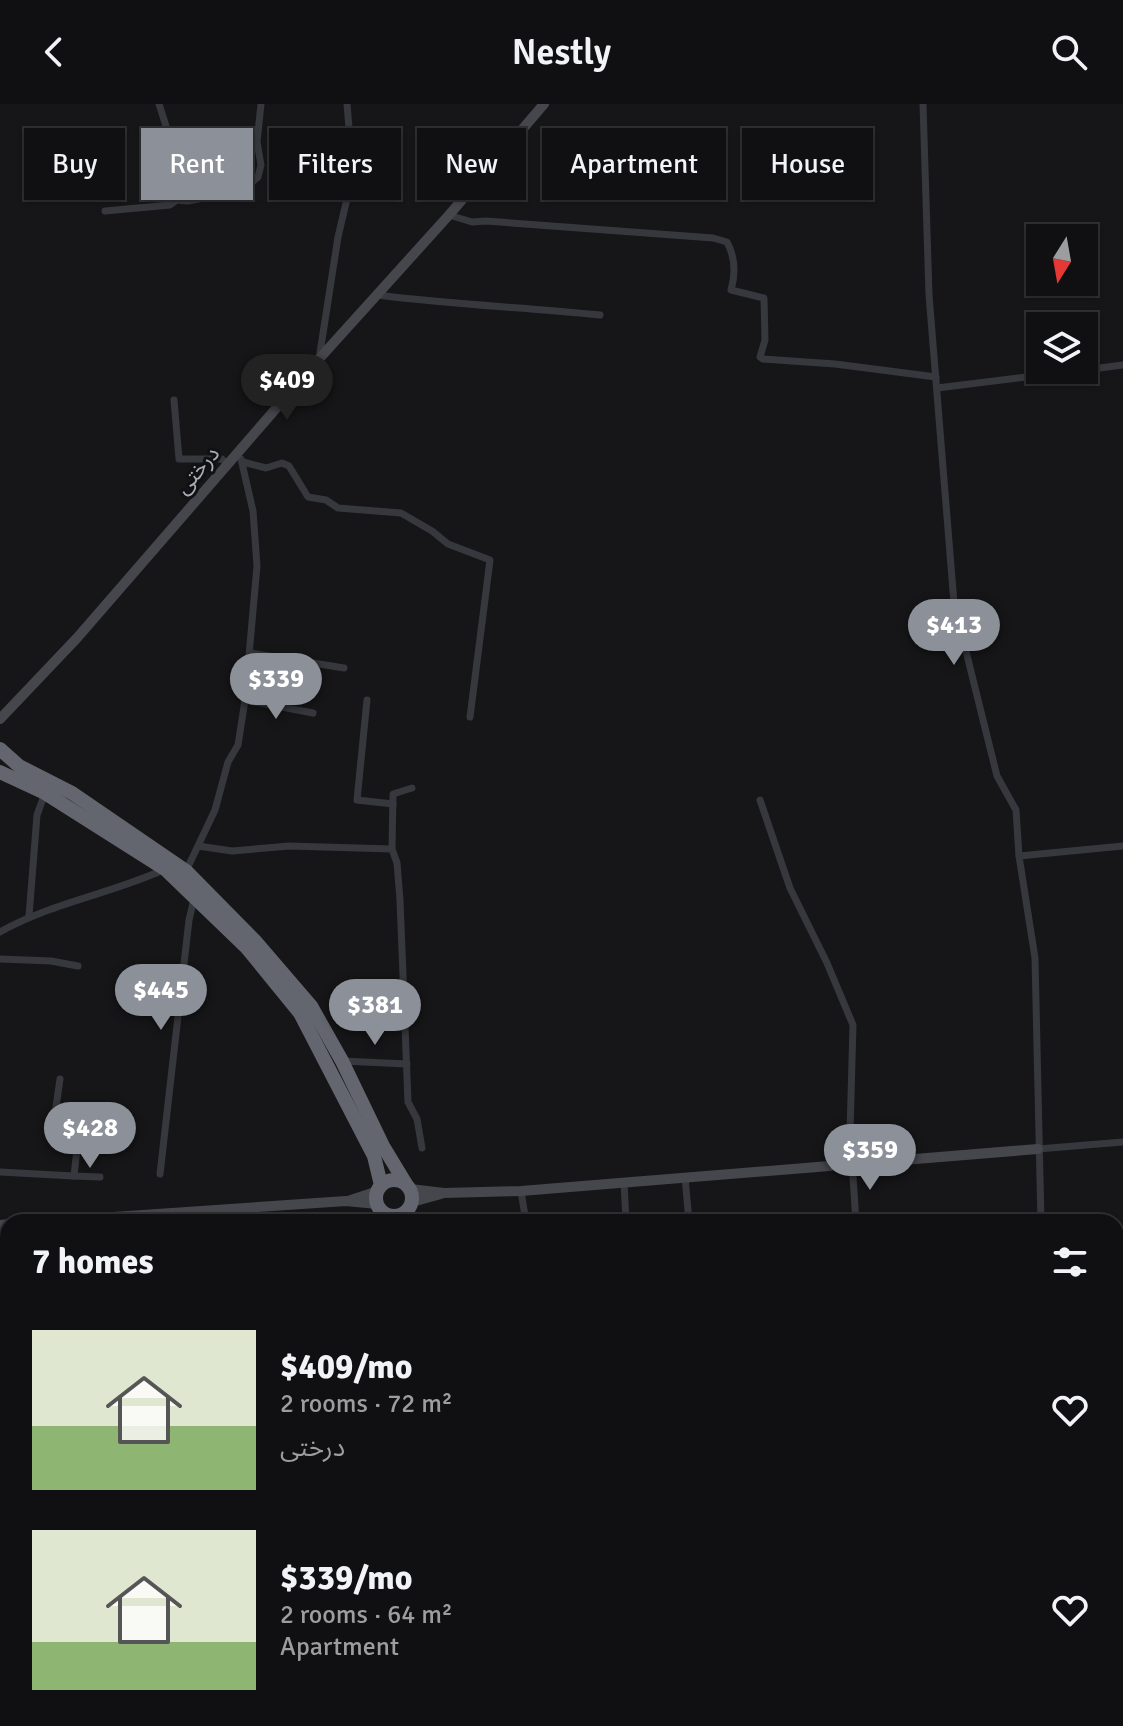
<!DOCTYPE html>
<html lang="en">
<head>
<meta charset="utf-8">
<style>
	body { margin:0; font-family:Signika,"Noto Sans Arabic",sans-serif; background:#19191b; color:#f1f3f6; height:100vh; display:flex; flex-direction:column; font-size:30px; white-space:nowrap }
	* { box-sizing:border-box; margin:0 }
	p { font-size:26px; color:#9c9d9f }
	.icon { flex:none; width:44px; height:44px; fill:none; stroke:currentColor; stroke-width:2; stroke-linecap:round; stroke-linejoin:round }
	.map { position:relative; flex:1; overflow:hidden }
	.side { position:absolute; left:0px; top:1110px; width:1124px; height:512px; display:flex; flex-direction:column; background:#101012; border-radius:24px 24px 0 0; box-shadow:0 2px 6px #0004,0 0 0 2px #303032 }
	.side>* { flex:none }
	.guide { position:absolute; left:24px; top:24px; width:1076px; height:72px; display:flex; gap:16px }
	.needle { width:52px; rotate:191deg }
	.tools { position:absolute; left:1026px; top:120px; display:grid; gap:16px }
	.tools a { display:grid; place-items:center; width:72px; height:72px; border-radius:0px; background:#101012; box-shadow:0 2px 6px #0004,0 0 0 2px #303032; font-size:40px }
	.price { position:absolute; translate:-50% -68px; padding:0 18px; border-radius:28px; background:#8c9099; color:#fff; font-size:26px; line-height:52px; filter:drop-shadow(0 2px 4px #0008) }
	.price::after { content:''; position:absolute; left:50%; top:48px; width:24px; height:18px; margin-left:-12px; background:inherit; clip-path:polygon(0 0,100% 0,50% 100%) }
	.price.selected { background:#222; color:#fff }
	ul { padding:0; list-style:none }
	li { display:flex; align-items:center; gap:24px; height:200px; padding:0 32px }
	li span { display:grid; place-items:center; flex:none; width:224px; height:160px; border-radius:0px; color:#555 }
	li>.icon { margin-inline-start:auto }
	span .icon { width:96px; height:96px; fill:#fffc; stroke-width:1 }
	li b { font-size:34px }
	h2 { display:flex; justify-content:space-between; align-items:center; height:96px; padding:0 32px; font-size:34px }
	.pill { padding:0 28px; border-radius:0px; background:#101012; box-shadow:0 2px 6px #0004,0 0 0 2px #303032; font-size:28px; line-height:72px }
	.pill.selected { background:#8c9099; color:#fff }
	header { display:flex; justify-content:space-between; align-items:center; height:104px; padding:0 32px; background:#101012; font-size:36px; font-weight:600 }
	.map>svg:first-child { display:block }
</style>
</head>
<body>
<header><svg class="icon" aria-label="back" viewBox="0 0 24 24"><path d="M15 5l-7 7 7 7"/></svg>Nestly<svg class="icon" aria-label="search" viewBox="0 0 24 24"><circle cx="10" cy="10" r="6"/><path d="M15 15l6 6"/></svg></header>
<div class="map">
<svg width="1123" height="1622" viewBox="0 0 1123 1622">
	<rect width="100%" height="100%" fill="#161618"/>
	<g fill="none" stroke-linecap="round" stroke-linejoin="round">
		<!-- street -->
		<g stroke="#37383d" stroke-width="7">
			<path d="M159,0L166,22"/>
			<path d="M923,0L929,191L954,499L997,672L1016,706L1019,752L1035,854L1041,1118"/>
			<path d="M105,107L170,101L177,96L188,97L243,86L258,73L261,61L257,38L261,0"/>
			<path d="M449,111L472,118L486,117L713,134L727,138C735,153 736,169 731,186L764,194L765,236L760,253L763,255L835,260L936,273"/>
			<path d="M378,191C452,201 526,203 600,211"/>
			<path d="M319,255L338,133L350,82L351,48L347,0"/>
			<path d="M1084,266L1123,261"/>
			<path d="M937,284L1083,266"/>
			<path d="M174,296L179,355H222L228,361"/>
			<path d="M243,358L266,364L282,359L289,362L308,393L326,396L338,404L401,409L432,427L448,440L490,456L470,613"/>
			<path d="M251,549L344,564"/>
			<path d="M245,596L313,609"/>
			<path d="M367,596L357,696L393,700"/>
			<path d="M760,696L790,784L827,859L853,921L850,1028L856,1118"/>
			<path d="M198,742L232,747L289,742L392,745L397,759L400,796L408,998L417,1015L422,1044"/>
			<path d="M392,745L393,690L412,684"/>
			<path d="M1019,752L1123,742"/>
			<path d="M186,767L215,706L228,658L238,641L245,596L257,462L253,407L241,355"/>
			<path d="M29,812L37,711L45,689"/>
			<path d="M0,828C51,799 110,790 163,766"/>
			<path d="M0,855L51,857L78,862"/>
			<path d="M342,957L407,960"/>
			<path d="M1038,1045L1123,1038"/>
			<path d="M0,1068L74,1072L79,1027L53,1024L60,975"/>
			<path d="M160,1070L189,816L194,795"/>
			<path d="M74,1072L100,1073"/>
			<path d="M685,1073L689,1118"/>
			<path d="M624,1078L626,1118"/>
			<path d="M521,1087L526,1118"/>
			<path d="M217,1614V1622"/>
			<path d="M9,1622L12,1614"/>
			<path d="M144,1622V1614"/>
			<path d="M533,1622V1614"/>
			<path d="M598,1622L599,1614"/>
			<path d="M649,1622V1614"/>
			<path d="M845,1622V1614"/>
			<path d="M1045,1622L1046,1614"/>
		</g>
		<!-- secondary -->
		<g stroke="#45474d" stroke-width="10">
			<path d="M0,615L77,534L319,255L449,111L544,0"/>
			<path d="M410,1085L444,1089L521,1087L1038,1045"/>
			<path d="M348,1097L378,1087"/>
			<path d="M412,1098L441,1090"/>
			<path d="M40,1118L346,1097L377,1100"/>
			<path d="M0,1121L8,1120"/>
			<path d="M1116,1278H1123"/>
			<path d="M0,1431H8"/>
		</g>
		<!-- highway -->
		<g stroke="#63666e" stroke-width="14">
			<path d="M0,645L19,662L72,689L186,767L256,838L311,902L342,957L383,1042L406,1080"/>
			<path d="M0,668L45,689L165,765L247,844L300,909L374,1052L381,1081"/>
			<circle cx="394" cy="1094" r="18"/>
			<path d="M419,1614L420,1622"/>
			<path d="M431,1614L432,1622"/>
		</g>
	</g>
	<g text-anchor="middle" dominant-baseline="central" stroke-width="6" stroke-linejoin="round" paint-order="stroke">
		<!-- street labels -->
		<g font-size="22" fill="#a8adb8" stroke="#111113">
			<text transform="translate(197 366) rotate(-49)">درختی</text>
		</g>
	</g>
</svg>
<div class="tools">
<a><svg class="needle" viewBox="-14 -14 28 28"><path d="M0-13l5 13h-10z" fill="#e53935"/><path d="M0 13l5-13h-10z" fill="#9c9d9f"/></svg></a>
<a><svg class="icon" aria-label="layers" viewBox="0 0 24 24"><path d="M12 4l9 5-9 5-9-5zM3 14l9 5 9-5"/></svg></a>
</div>
<b class="price selected" style="left:287px;top:318px">$409</b>
<b class="price" style="left:954px;top:563px">$413</b>
<b class="price" style="left:276px;top:617px">$339</b>
<b class="price" style="left:161px;top:928px">$445</b>
<b class="price" style="left:375px;top:943px">$381</b>
<b class="price" style="left:90px;top:1066px">$428</b>
<b class="price" style="left:870px;top:1088px">$359</b>
<div class="guide">
<a class="pill">Buy</a>
<a class="pill selected">Rent</a>
<a class="pill">Filters</a>
<a class="pill">New</a>
<a class="pill">Apartment</a>
<a class="pill">House</a>
</div>
<section class="side">
<h2>7 homes<svg class="icon" aria-label="filters" viewBox="0 0 24 24"><path d="M4 7h16M4 17h16"/><circle cx="9" cy="7" r="2"/><circle cx="15" cy="17" r="2"/></svg></h2>
<ul>
<li><span style="background:linear-gradient(#dfe7d0 60%,#8fb573 0)"><svg class="icon" aria-label="home" viewBox="0 0 24 24"><path d="M3 11l9-7 9 7M6 9v11h12V9"/></svg></span><div><b>$409/mo</b><p>2 rooms · 72 m²</p><p>درختی</p></div><svg class="icon" aria-label="heart" viewBox="0 0 24 24"><path d="M12 20l-8-8c-3-5 5-10 8-4 3-6 11-1 8 4z"/></svg></li>
<li><span style="background:linear-gradient(#dfe7d0 70%,#8fb573 0)"><svg class="icon" aria-label="home" viewBox="0 0 24 24"><path d="M3 11l9-7 9 7M6 9v11h12V9"/></svg></span><div><b>$339/mo</b><p>2 rooms · 64 m²</p><p>Apartment</p></div><svg class="icon" aria-label="heart" viewBox="0 0 24 24"><path d="M12 20l-8-8c-3-5 5-10 8-4 3-6 11-1 8 4z"/></svg></li>
</ul>
</section>
</div>
</body>
</html>
